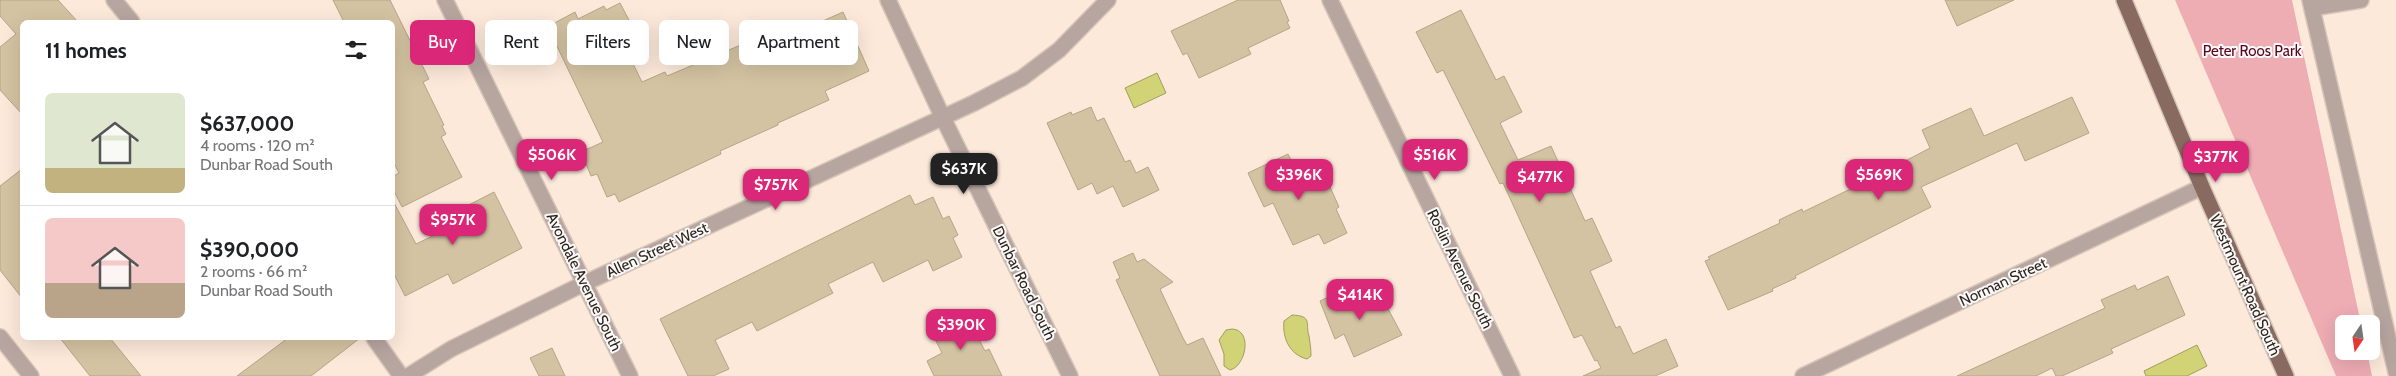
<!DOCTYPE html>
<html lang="en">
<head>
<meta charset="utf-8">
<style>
	body { margin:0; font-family:Cabin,sans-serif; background:#f6f6f6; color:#202124; height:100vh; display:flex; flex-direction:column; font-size:19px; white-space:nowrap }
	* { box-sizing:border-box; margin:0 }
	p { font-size:16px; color:#757577 }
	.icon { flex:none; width:28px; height:28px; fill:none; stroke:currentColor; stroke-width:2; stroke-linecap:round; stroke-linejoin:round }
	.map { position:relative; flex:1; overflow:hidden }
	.drawer { position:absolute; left:20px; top:20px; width:375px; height:320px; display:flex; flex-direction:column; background:#fff; border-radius:8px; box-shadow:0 5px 20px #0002 }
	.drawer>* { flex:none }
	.banner { position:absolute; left:410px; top:20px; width:475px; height:45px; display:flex; gap:10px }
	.needle { width:32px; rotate:193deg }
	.fabs { position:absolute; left:2335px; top:315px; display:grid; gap:10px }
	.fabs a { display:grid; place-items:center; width:45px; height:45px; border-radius:8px; background:#fff; box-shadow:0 5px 20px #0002; font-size:25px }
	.price { position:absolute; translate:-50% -42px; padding:0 11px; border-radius:10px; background:#db2777; color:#fff; font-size:16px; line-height:32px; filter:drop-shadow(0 1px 2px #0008) }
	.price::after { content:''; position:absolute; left:50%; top:30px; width:15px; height:11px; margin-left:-8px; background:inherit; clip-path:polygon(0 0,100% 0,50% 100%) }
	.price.active { background:#222; color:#fff }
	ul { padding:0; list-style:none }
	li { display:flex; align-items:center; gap:15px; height:125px; padding:0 25px }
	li+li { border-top:1px solid #e0e0e0 }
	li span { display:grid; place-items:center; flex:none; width:140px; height:100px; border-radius:8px; color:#555 }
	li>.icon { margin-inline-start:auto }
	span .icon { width:60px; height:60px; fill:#fffc; stroke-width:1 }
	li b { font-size:21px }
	h2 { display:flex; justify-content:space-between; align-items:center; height:60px; padding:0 25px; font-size:21px }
	.pill { padding:0 18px; border-radius:8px; background:#fff; box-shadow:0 5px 20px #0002; font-size:18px; line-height:45px }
	.pill.active { background:#db2777; color:#fff }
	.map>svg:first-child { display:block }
</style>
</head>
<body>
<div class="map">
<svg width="2396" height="376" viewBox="0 0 2396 376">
	<rect width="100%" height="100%" fill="#fce9da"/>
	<!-- green -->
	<path fill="#eeacb3" d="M2175,0H2292L2361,324H2344V351H2367L2372,376H2336Z"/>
	<!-- water -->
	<g fill="#d2d377" stroke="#a19e5b">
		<path d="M1157,73L1166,93L1134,108L1125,88Z"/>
		<path d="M1292,315C1313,316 1305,323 1309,336C1310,343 1311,348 1311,356L1307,359C1290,355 1282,338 1284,321Z"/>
		<path d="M1232,329C1253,330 1246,366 1230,370L1224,366V354L1219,340L1226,330Z"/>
		<path d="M2197,345L2207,366L2187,376H2146L2144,371Z"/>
	</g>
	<!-- building -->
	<g fill="#d4c3a2" stroke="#b5a584">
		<path d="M0,0H58L78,22H22V114L0,90V47L16,34L0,16Z"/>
		<path d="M333,0H390L429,79L423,82L444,125L442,126L446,134L441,137L462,177L402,207L392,187V177L399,173L392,159V22H344Z"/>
		<path d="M1238,0H1280L1289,21L1287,22L1290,28L1248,48L1251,54L1199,78L1187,53L1183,55L1171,31Z"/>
		<path d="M1945,0H2014L1957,26Z"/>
		<path d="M620,3L630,22L616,29L642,82L665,72L667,76L762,36L772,58L812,40L807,28L843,12L869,71L825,91L829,100L778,123V125L720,151L721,154L619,202L615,194L607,197L597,174L591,176L581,152L603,142L553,38L554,37L549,26L575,12L578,19L604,6L606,10Z"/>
		<path d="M1461,10L1496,80L1504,76L1522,112L1500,123L1518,160L1551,146L1585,221L1592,218L1612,261L1590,271L1616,328L1620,326L1633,354L1666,339L1678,366L1655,376H1583L1601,368L1597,360L1595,361L1582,335L1574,338L1503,183L1500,184L1443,70L1437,73L1416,32Z"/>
		<path d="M2072,97L2089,133L2025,161L2017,143L1921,187L1931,207L1795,276L1796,278L1772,289L1773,291L1728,310L1705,261L1710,259L1708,257L1780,223L1779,220L1802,209L1803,212L1869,180L1930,148L1922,130L1971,108L1984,136Z"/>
		<path d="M1091,107L1097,121L1104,118L1125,162L1130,160L1136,173L1148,167L1159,190L1123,207L1113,186L1097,194L1092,183L1078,190L1047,123L1071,112L1072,115Z"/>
		<path d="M1288,154L1301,179L1309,176L1313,184L1326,178L1339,207L1336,209L1347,233L1324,244L1319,234L1293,245L1273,203L1264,207L1248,173Z"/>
		<path d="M22,169V298L0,270V186Z"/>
		<path d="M494,192L522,248L453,284L448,274L405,296L392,270V199L416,244L464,221L459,210Z"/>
		<path d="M910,195L915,205L933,197L943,219L949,216L958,235L953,238L962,257L933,271L928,260L883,282L873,262L828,284L833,293L757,331L752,322L715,340L729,369L713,376H688L660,319Z"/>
		<path d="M1133,253L1137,262L1144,259L1173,282L1160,289L1183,338L1187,345L1203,338L1221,376H1160L1116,280L1120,278L1113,262Z"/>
		<path d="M2168,276L2185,315L2111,349L2113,353L2062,376H2056L2052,368L2036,376H1957L2105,308L2101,300L2135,285L2137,290Z"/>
		<path d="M1348,288L1356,303L1379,292L1402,335L1354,357L1344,334L1335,339L1320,301Z"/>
		<path d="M961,312L965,321L969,320L985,351L989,349L1002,376H934L927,361L942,353L932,333L939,330L936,324Z"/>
		<path d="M60,338H110L141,376H90Z"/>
		<path d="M288,338H360L311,376H237Z"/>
		<path d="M552,348L565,376H539L530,358Z"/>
	</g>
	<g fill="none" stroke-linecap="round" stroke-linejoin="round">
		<!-- minor casing -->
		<g stroke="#d7c5b7" stroke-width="18">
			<g id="minor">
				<path d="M114,0L132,22"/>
				<path d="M445,0L630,376"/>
				<path d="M888,0L943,118L1070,376"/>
				<path d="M1330,0L1512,376"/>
				<path d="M2310,0L2396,372"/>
				<path d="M2312,8L2361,0"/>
				<path d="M0,337L31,376"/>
				<path d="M374,338L401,376"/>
				<path d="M408,376L451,349L585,283L974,103L1022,78L1059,50L1108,0"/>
				<path d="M1803,376L2202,187"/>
			</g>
		</g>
		<!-- major casing -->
		<g stroke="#d7c5b7" stroke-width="18">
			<path id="major" d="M2124,0L2202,187L2286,376"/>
		</g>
		<!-- minor -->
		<use href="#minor" stroke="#b7a5a0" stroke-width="15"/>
		<!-- major -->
		<use href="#major" stroke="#886a61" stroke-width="15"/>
	</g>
	<g text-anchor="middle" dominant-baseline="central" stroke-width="4" stroke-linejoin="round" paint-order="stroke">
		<!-- park labels -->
		<g font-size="15" fill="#5b041f" stroke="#fafafa">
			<text x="2252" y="51">Peter Roos Park</text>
		</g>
		<!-- street labels -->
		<g font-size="15" fill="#2f231a" stroke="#fafafa">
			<text transform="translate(657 250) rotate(-25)">Allen Street West</text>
			<text transform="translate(1460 269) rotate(64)">Roslin Avenue South</text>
			<text transform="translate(584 282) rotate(64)">Avondale Avenue South</text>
			<text transform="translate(2003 282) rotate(-25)">Norman Street</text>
			<text transform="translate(1024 283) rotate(64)">Dunbar Road South</text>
			<text transform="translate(2245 285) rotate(66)">Westmount Road South</text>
		</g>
	</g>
</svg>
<div class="fabs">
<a><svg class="needle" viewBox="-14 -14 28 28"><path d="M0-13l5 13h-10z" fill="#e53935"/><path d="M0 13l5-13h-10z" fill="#757577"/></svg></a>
</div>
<b class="price" style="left:552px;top:181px">$506K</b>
<b class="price" style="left:1435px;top:181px">$516K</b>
<b class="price" style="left:2216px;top:183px">$377K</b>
<b class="price active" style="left:964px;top:195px">$637K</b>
<b class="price" style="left:1299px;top:201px">$396K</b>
<b class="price" style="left:1879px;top:201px">$569K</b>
<b class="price" style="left:1540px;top:203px">$477K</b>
<b class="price" style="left:776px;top:211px">$757K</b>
<b class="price" style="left:453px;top:246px">$957K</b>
<b class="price" style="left:1360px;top:321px">$414K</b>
<b class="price" style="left:961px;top:351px">$390K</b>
<div class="banner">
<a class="pill active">Buy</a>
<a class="pill">Rent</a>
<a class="pill">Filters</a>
<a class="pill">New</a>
<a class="pill">Apartment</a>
</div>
<section class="drawer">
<h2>11 homes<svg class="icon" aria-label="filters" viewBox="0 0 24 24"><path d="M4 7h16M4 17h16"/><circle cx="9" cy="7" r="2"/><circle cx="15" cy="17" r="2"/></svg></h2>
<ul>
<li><span style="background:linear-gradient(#dfe7d0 75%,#c2b280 0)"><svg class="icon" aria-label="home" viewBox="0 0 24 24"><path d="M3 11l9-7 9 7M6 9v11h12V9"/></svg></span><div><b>$637,000</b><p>4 rooms · 120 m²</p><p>Dunbar Road South</p></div></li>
<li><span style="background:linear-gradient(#f6c9c9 65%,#b9a48a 0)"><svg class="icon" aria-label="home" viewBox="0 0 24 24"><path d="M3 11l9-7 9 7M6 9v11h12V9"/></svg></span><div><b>$390,000</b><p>2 rooms · 66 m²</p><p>Dunbar Road South</p></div></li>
</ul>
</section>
</div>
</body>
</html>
